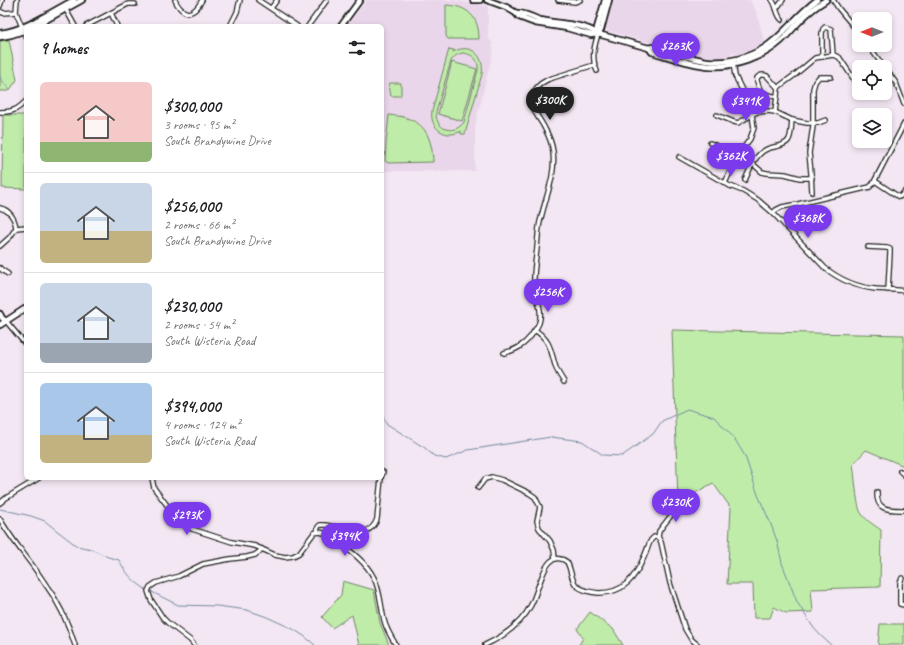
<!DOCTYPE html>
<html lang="en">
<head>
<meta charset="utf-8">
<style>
	body { margin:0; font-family:Caveat,sans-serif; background:#f6f6f6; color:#202124; height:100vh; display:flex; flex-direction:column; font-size:15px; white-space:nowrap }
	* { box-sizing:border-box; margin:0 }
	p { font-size:13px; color:#757577 }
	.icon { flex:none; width:22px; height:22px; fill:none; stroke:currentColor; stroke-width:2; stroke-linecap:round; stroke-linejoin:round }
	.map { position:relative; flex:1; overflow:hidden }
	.drawer { position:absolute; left:24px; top:24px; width:360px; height:456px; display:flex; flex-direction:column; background:#fff; border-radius:6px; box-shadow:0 2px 6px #0003 }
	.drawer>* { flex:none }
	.needle { width:26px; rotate:270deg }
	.fabs { position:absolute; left:852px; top:12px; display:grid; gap:8px }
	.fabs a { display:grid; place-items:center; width:40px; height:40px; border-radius:6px; background:#fff; box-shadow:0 2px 6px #0003; font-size:20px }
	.price { position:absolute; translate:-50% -34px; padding:0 9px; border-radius:14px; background:#7c3aed; color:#fff; font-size:13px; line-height:26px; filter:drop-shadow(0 1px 2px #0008) }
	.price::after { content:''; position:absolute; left:50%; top:24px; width:12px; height:9px; margin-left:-6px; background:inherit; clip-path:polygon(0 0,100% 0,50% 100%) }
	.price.current { background:#222; color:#fff }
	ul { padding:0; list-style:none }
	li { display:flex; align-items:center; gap:12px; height:100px; padding:0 16px }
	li+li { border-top:1px solid #e0e0e0 }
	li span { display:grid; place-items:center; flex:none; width:112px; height:80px; border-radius:6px; color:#555 }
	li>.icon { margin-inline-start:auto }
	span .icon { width:48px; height:48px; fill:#fffc; stroke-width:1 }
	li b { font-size:17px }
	h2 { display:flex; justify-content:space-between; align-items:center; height:48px; padding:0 16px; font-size:17px }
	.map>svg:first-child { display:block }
</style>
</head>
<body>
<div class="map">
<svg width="904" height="645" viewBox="0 0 904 645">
	<rect width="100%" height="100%" fill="#f3e7f3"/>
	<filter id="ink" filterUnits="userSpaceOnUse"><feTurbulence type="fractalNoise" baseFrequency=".025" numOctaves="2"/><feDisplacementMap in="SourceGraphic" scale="8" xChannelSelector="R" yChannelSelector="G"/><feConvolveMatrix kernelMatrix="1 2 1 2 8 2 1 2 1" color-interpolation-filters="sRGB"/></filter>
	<g filter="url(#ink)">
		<!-- built -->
		<g fill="#ead6ea">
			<path d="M367,0H453L488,6V37L492,43L493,51L475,126V171H382V26H352L349,23Z"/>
			<path d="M613,0H750L756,11L765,43L747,53L737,55L735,53L727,55L726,57L723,58H714L696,55L608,31L606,27Z"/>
		</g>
		<!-- green -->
		<g fill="#c0ecaa" stroke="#6e8463" fill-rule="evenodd">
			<path d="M446,5C468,6 479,17 479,39H448L446,36Z"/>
			<path d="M9,40L17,80L9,91H0V41Z"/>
			<path d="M449,49L454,50L453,52C471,42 485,56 482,74L465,134H461V131C446,140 429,128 432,111ZM463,53C473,54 479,60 478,70L464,122C454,136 435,130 436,112L451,61C454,56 458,54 463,53Z"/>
			<path d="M452,62L477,69L462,121L438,114Z"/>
			<path d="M390,83H401V94L400,96H391L389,85Z"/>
			<path d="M3,115H26V189L2,188Z"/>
			<path d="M389,115C395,116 402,116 407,118C412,120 418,123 421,126C430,134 433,151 433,162L388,163L385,161L386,142Z"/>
			<path d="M672,330L904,335V466L866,450L853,464C855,476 856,500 860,511C864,519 874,525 881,530L880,587L811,589L813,612L786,613L774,607L770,618H754L753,584H727L731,508L713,483L695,493L678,501Z"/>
			<path d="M343,581L374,590L380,623L389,645H359L352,615L332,628L322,617L341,595Z"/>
			<path d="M590,612L613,629L623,645H579L583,638L577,629Z"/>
			<path d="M880,624H904V645H878Z"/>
		</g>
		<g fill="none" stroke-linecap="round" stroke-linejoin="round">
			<!-- stream -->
			<g stroke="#74899f" stroke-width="1">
				<path d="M0,76V78L9,89"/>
				<path d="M382,414L387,424L425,448L434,456L446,459L468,450L551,437L582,441L603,455L622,456L653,434L662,421L687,409L714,417L734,438L745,456L758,495L770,522L777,541L782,563L797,602L813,627L820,635L831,645"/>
				<path d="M0,509L31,516L45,521L56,530L77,546L91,549L108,557L119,560C127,575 133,581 147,590"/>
				<path d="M150,591L178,605L217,606L247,610L267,617L293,629L304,636L315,645"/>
			</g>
			<!-- street casing -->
			<g stroke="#1c1c1c" stroke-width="6">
				<g id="street">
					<path d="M17,0L16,12L26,37"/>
					<path d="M175,0C177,5 182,12 188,13C195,12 199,6 202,0"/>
					<path d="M258,0L297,26"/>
					<path d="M558,0L575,2L580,0"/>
					<path d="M772,0C777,5 776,15 782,20"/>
					<path d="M833,0L839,9L859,33"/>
					<path d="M0,6L2,0"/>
					<path d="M65,8L75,26"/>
					<path d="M271,8L277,0"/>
					<path d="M776,8H777L783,0"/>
					<path d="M0,11L3,13L16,12"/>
					<path d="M111,13L117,26"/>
					<path d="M86,26L128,4H135"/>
					<path d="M230,26L237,12L240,0"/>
					<path d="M308,26L327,0"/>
					<path d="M868,45L884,67"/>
					<path d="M822,57V33L823,29L825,27L831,29L833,55"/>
					<path d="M885,68L896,83L904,104"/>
					<path d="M597,71C591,58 594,47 598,34"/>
					<path d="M777,97L761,93L757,81V78C759,75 763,74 767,76L778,88"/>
					<path d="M0,112C13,112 17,110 26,101"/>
					<path d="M775,112L778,88L781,85L796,74L815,58L833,55L839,57L853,78L857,87"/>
					<path d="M717,115L734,122L738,123L757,112L768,111L775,112L792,120L807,123H818L826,120"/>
					<path d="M710,143L738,155L753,164L762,172L767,173L785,174L800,178H812"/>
					<path d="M679,157L730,186L743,191L758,200L773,213L825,268C839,279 857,287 875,289C885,290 894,289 904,291"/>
					<path d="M745,180C750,169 755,154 767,149C774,146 783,147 788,141C792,136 791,126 792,120"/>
					<path d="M875,181L899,197L901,196L904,192"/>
					<path d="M725,183L738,155L750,139L754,128L752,115L749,104L735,76L733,62"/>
					<path d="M812,192L811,173L809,153L813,126V89L815,82L819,77H831"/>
					<path d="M0,208C9,210 15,218 16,228"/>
					<path d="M773,213L776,210L782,207L798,204L870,187L874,182L904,124"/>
					<path d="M16,228L26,227"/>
					<path d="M0,246L10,237L16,228"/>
					<path d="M868,247L887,248L890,249V253L888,290"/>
					<path d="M0,268L2,270L8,274"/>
					<path d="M6,321L26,345"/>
					<path d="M535,330C552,342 550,350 556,368C558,373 561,377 564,382"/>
					<path d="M504,353C516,350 523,346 531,336C534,331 537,328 539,323C544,308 533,293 534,278C534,268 536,258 537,248C538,238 538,227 541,218C546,196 556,175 553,152C552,144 549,136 545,129C541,120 531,110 532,99C533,89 540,83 549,79L594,65"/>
					<path d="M900,471L904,475"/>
					<path d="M382,475L383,472"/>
					<path d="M152,478L154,488L173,513L181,523L192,529L232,542L255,546L275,555L285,557L293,556L299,553L314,533L320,532L327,534C344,547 364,558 374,578C380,589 381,607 384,620C386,629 391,637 396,645"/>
					<path d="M478,488L485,479L492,477L502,480L529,493L535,497L540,507L537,521L539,528L550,541L554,550L555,559"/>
					<path d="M877,492C876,511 889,510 904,510"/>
					<path d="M0,503L6,498L39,478"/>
					<path d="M0,519C12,541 30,560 44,582C58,601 68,622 75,645"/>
					<path d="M317,532L318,527L320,525H325L362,532C369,531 375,526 377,519L381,478"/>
					<path d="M658,537L661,542L670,583L685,629L691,639L698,645"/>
					<path d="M658,537L659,531L680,504"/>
					<path d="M902,578L900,583V604L904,605"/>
					<path d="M194,645L190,640L168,623L163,618L151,600L148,591L150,587L156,583L179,576L203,564L230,559L247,557L255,555L259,552L262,549"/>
					<path d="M485,645C504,636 522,624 531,605C534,599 536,593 538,587C541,580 544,568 550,562C555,557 562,558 567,562C571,569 571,579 576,585C582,591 591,592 599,593C624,593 635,578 644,557C647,551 648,545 651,540L654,537H658"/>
				</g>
			</g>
			<!-- secondary casing -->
			<g stroke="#1c1c1c" stroke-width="8">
				<g id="secondary">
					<path d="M473,0H480"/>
					<path d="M487,0L506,7L516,13L519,17L535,23L567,28L591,35L598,34L649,48L653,47C671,52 689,58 707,61C732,64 759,55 777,38C791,25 802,11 817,0"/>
					<path d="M516,13C524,12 533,18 540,20C558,24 583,23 598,34"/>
					<path d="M35,26L82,0"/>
					<path d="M341,26L360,0"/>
					<path d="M0,33C26,30 51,12 74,0"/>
					<path d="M598,34L601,30L609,0"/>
					<path d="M598,34L597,28L605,0"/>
					<path d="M0,37L11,35L26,30"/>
					<path d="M649,48L652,52C670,57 689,64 708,66C734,68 762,58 781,41C790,33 796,24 804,17C811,10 818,5 826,0"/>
					<path d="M0,314L2,318L6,321"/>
					<path d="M0,325L26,308"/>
				</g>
			</g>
			<!-- street -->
			<use href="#street" stroke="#fff" stroke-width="3.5"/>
			<!-- secondary -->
			<use href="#secondary" stroke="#fff" stroke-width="4.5"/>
		</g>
	</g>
</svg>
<div class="fabs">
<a><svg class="needle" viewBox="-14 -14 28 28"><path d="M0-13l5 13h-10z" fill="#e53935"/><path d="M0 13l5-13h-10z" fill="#757577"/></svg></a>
<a><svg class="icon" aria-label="locate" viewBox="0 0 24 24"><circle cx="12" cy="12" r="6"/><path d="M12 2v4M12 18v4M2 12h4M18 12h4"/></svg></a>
<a><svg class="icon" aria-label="layers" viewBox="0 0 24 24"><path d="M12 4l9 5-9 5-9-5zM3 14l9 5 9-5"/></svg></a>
</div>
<b class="price" style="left:676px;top:67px">$263K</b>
<b class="price current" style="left:550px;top:121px">$300K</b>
<b class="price" style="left:746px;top:122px">$341K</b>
<b class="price" style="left:731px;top:177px">$362K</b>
<b class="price" style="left:808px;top:239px">$368K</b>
<b class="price" style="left:548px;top:313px">$256K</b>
<b class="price" style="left:676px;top:523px">$230K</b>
<b class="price" style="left:187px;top:536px">$293K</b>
<b class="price" style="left:345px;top:557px">$394K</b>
<section class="drawer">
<h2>9 homes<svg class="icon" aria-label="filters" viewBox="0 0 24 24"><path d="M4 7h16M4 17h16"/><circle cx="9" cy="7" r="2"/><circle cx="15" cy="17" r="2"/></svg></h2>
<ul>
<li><span style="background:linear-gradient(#f6c9c9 75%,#8fb573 0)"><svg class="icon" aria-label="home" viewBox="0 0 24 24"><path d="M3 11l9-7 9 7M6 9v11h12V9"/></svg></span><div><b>$300,000</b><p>3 rooms · 95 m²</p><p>South Brandywine Drive</p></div></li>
<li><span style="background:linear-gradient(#c9d6e8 60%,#c2b280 0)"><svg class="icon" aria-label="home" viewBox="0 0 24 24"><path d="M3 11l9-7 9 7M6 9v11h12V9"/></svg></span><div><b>$256,000</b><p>2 rooms · 66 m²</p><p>South Brandywine Drive</p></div></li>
<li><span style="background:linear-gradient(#c9d6e8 75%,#9aa5b1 0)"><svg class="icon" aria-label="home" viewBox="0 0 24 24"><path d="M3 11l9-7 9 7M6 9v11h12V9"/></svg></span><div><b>$230,000</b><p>2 rooms · 54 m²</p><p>South Wisteria Road</p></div></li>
<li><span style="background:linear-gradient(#a9c7e8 65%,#c2b280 0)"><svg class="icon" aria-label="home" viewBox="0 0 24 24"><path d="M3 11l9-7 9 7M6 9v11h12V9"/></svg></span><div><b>$394,000</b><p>4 rooms · 124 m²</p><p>South Wisteria Road</p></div></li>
</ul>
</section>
</div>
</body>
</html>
